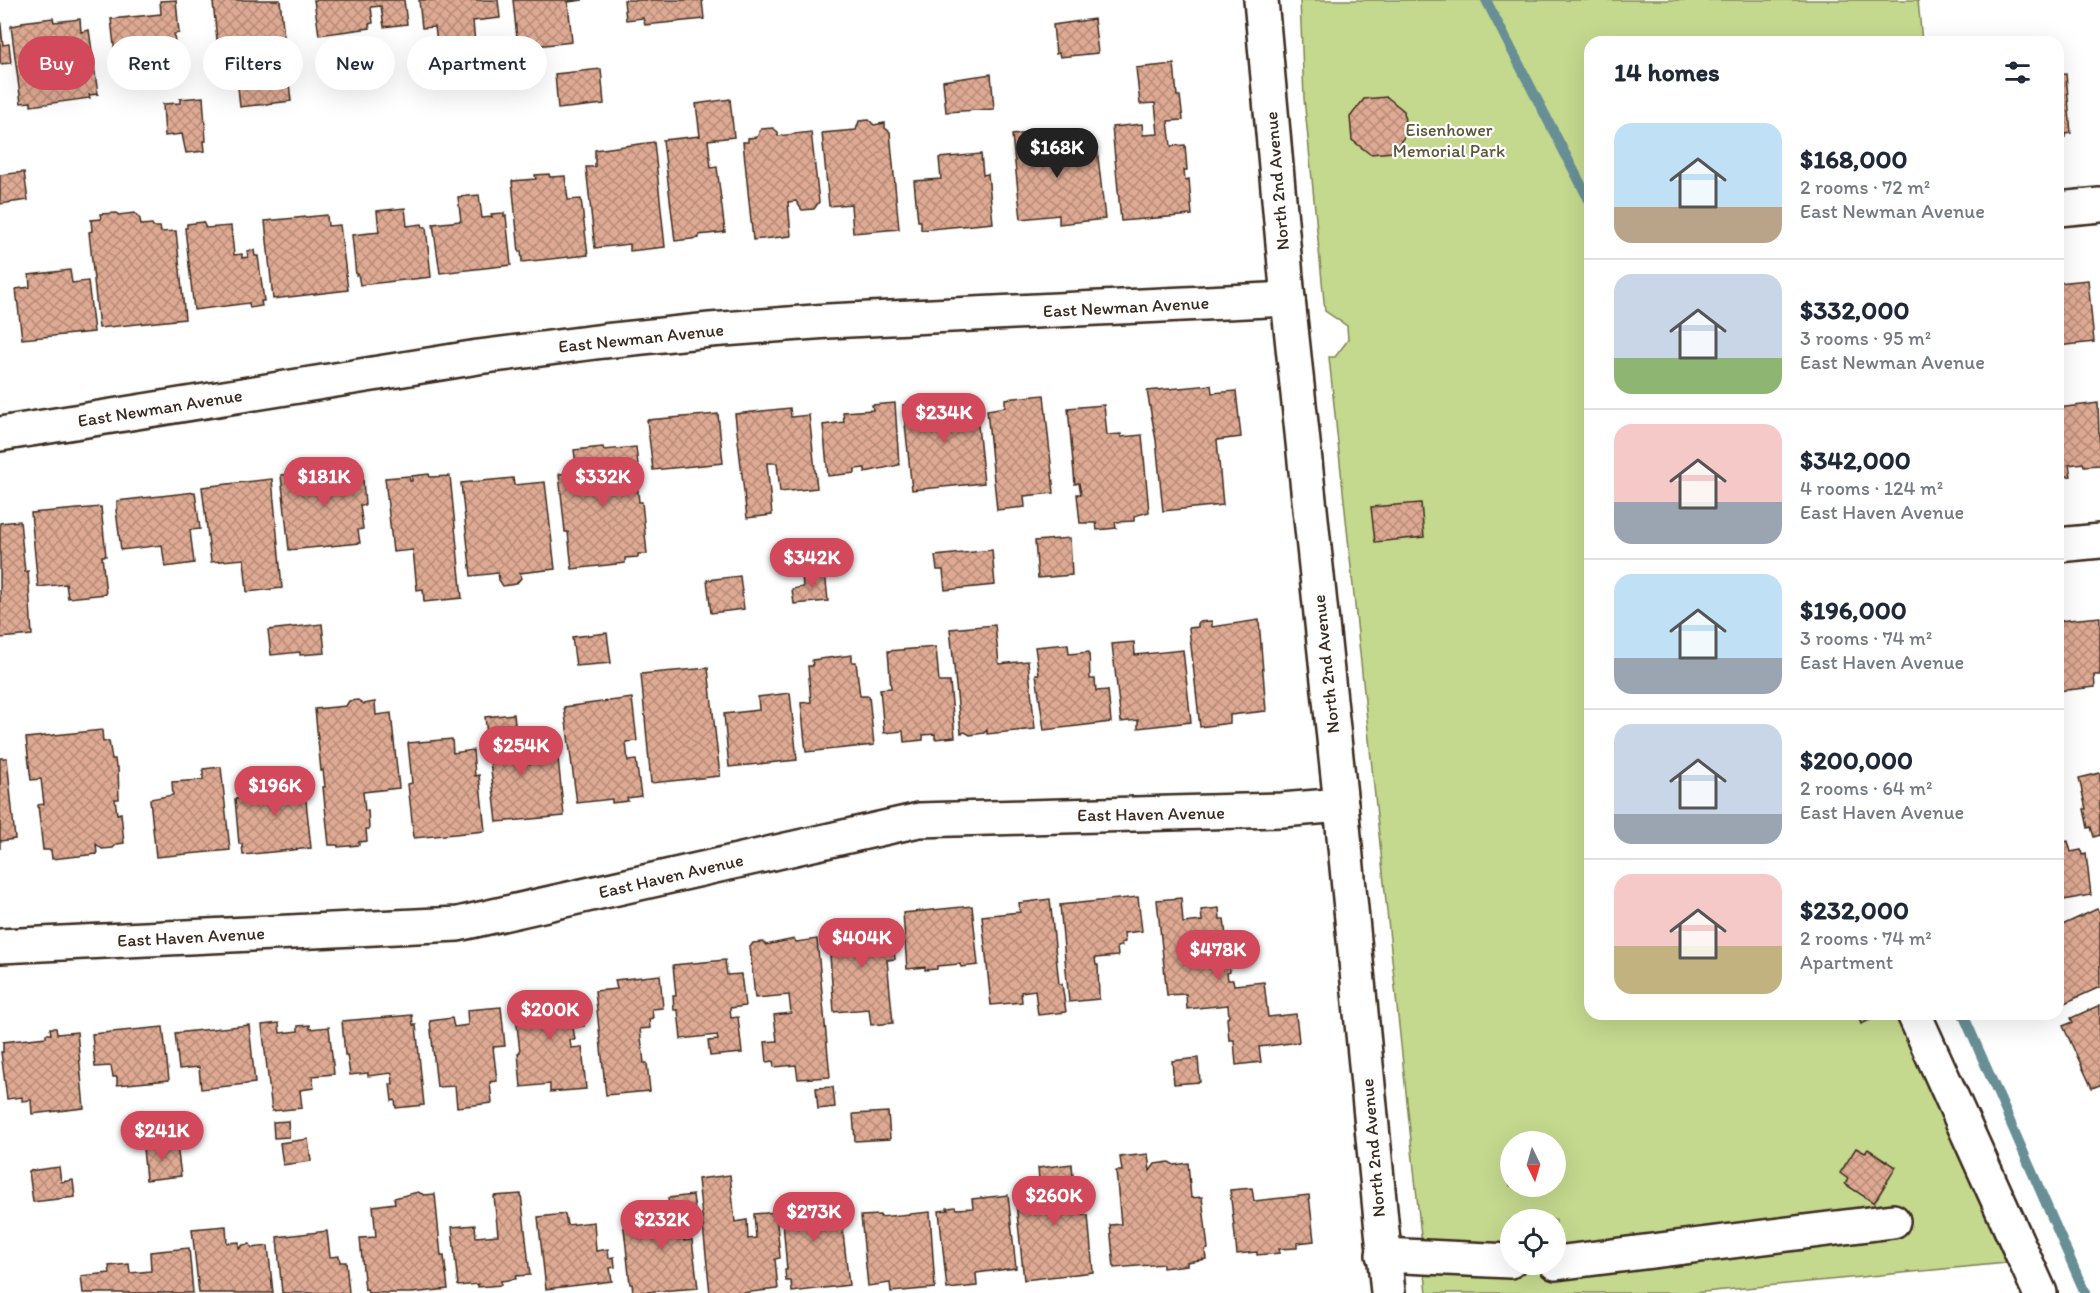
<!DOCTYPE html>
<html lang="en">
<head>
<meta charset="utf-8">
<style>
	body { margin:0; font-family:Itim,sans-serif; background:#f6f6f7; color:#1f2937; height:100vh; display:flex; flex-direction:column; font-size:22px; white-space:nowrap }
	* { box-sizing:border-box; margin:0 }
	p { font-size:20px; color:#747a83 }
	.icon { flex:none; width:33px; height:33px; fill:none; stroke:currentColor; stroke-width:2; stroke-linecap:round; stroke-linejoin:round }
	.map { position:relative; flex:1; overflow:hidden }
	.details { position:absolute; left:1584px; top:36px; width:480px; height:984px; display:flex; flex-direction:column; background:#fff; border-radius:18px; box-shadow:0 6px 24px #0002 }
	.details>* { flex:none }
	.hud { position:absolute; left:18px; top:36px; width:570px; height:54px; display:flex; gap:12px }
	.needle { width:39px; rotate:175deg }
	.tools { position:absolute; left:1500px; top:1131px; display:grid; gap:12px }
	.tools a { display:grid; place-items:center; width:66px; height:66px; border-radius:50%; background:#fff; box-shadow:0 6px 24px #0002; font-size:30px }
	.price { position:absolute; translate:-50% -51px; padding:0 14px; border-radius:21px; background:#d1495b; color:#fff; font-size:20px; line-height:39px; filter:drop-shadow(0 2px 3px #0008) }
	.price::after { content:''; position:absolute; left:50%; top:36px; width:18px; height:14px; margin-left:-9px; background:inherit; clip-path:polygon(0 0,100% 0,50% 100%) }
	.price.active { background:#222; color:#fff }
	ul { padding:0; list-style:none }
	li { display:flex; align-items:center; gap:18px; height:150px; padding:0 30px }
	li+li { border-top:2px solid #e0e1e3 }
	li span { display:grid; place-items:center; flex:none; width:168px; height:120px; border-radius:18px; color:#555 }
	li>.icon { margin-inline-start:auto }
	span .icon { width:72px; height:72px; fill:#fffc; stroke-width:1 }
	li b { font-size:26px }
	h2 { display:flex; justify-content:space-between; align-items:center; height:72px; padding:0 30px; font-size:26px }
	.pill { padding:0 21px; border-radius:27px; background:#fff; box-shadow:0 6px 24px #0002; font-size:21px; line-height:54px }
	.pill.active { background:#d1495b; color:#fff }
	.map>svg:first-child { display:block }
</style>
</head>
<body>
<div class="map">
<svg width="2100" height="1293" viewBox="0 0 2100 1293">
	<defs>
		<pattern id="building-cross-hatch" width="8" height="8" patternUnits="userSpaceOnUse" patternTransform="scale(1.5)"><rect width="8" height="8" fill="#dfaa94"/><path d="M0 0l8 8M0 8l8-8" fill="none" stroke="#b68b78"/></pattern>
	</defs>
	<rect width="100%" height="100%" fill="#fff"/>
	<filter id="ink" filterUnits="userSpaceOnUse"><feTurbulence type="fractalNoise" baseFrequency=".0167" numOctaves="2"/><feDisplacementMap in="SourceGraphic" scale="12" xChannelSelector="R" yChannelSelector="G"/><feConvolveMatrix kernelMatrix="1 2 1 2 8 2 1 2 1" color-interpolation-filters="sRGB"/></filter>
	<g filter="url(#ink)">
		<!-- park -->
		<path fill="#c4d98e" stroke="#808256" stroke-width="1.5" fill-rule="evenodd" d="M1300,0H1918L1922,42H1590V1014H1895L2006,1263L1693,1293H1427L1329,357H1335L1348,340L1347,326L1325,311L1304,98ZM1510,1142H1556V1186H1510ZM1510,1220H1556V1264H1510Z"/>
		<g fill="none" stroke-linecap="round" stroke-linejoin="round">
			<!-- stream -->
			<g stroke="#678f95" stroke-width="10">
				<path d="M1486,0L1590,202"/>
				<path d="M1963,1014L2085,1293"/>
			</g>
		</g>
		<!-- building -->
		<g fill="url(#building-cross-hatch)" stroke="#3b2a1e" stroke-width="1.5">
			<path d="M176,0L179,33L174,34L175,43H171L175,78L157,80L154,59L116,63L111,19L161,14L160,1Z"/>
			<path d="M215,0H280L291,101L240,107L234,47L218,49L213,2H215Z"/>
			<path d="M314,0H404L407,24L384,27L381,6L371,7L373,23L369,24L370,28L319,35Z"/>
			<path d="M419,0H498L500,18L473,21L475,44L438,49L435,27L422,28Z"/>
			<path d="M513,0H583L568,2L572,42L518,48Z"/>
			<path d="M624,0H702L704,19L645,25L643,18L626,20Z"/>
			<path d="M0,16L3,45L9,44L11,63L0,64Z"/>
			<path d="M53,18L54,22L80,19L81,32L89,30L98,94L89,95L90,98L31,106V102L21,103L11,26L22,24V22Z"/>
			<path d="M1094,19L1098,53L1060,57L1059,53L1056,54L1053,25Z"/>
			<path d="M1174,64L1177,96H1180L1183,120L1168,121L1171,146L1185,145L1187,170H1184L1185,180L1189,179L1192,215L1121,221L1112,127L1142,124L1143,135L1158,134L1155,103L1140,104L1136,68Z"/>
			<path d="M601,69L604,104L558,109L555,74Z"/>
			<path d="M991,74L994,109L946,112L943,81Z"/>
			<path d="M2066,74L2071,133L2065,134V137L2058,138V75Z"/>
			<path d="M203,97L206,141H204L205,151L186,153L182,134L165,136L163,104L180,103V99Z"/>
			<path d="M1387,97L1404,111L1406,134L1393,152L1370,154L1352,140L1350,117L1364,99Z"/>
			<path d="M730,99L734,137L708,140L711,168L717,167L725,232L699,235V238L675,241L663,140L700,136L696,104Z"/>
			<path d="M869,120L874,125L885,123V128L890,132L899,229L853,233L851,204L829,206L822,133L856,130L859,121Z"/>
			<path d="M773,128L778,132V136L811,132L819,202L814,209L802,210L796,201L788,202L791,236L753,240L743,142H748V138L757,137L761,129Z"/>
			<path d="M1059,130L1062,152L1097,148L1105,219L1059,224V215L1021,219L1012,135Z"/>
			<path d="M654,142L665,247L630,251V244L595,248L586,167H595V150Z"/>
			<path d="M981,154L983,175L988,174L993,223L921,230V221H918L914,181L941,179L939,158Z"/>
			<path d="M24,172L28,200L0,204V175Z"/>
			<path d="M549,174L550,177L565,176L568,200L581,199L588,255L522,262L521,251L519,252L512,181L536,179L535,175Z"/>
			<path d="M479,195L482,218L492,217L491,214L504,213V216H506L511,265L440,273L433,224L461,221L458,197Z"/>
			<path d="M405,208L407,226L422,224L423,227H426L431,277L360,285L358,274L356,275L352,235L379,232L377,211Z"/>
			<path d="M117,213L118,215L135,213L140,219L141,225L152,224L153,227H160L161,232L176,231L185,319L99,328L89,232L92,231L91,220L101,219L100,214Z"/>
			<path d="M327,215L328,226L340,225L348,290L273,299L265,221Z"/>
			<path d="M203,222L206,228L231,226L234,255L242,254V258L248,257L247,251L254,250L255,256H258L264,301H261L262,306L250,308L249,303L194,310L185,228H187V224Z"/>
			<path d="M70,270L72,283L88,281L94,332L22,339L16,289L30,287L29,275Z"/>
			<path d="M2088,280L2094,342L2058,346V283Z"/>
			<path d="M1211,385L1212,393L1236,391L1241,437L1217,440L1223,505L1163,511L1156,440L1147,391Z"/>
			<path d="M1044,395L1054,493L1024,496L1025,507L997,510L987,410L1005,407V399Z"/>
			<path d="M975,397L984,483L912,490L903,405Z"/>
			<path d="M895,403L899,465L865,472V468L855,469V473L828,476L823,425L844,422L843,412L873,410L872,405Z"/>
			<path d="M2098,403L2100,465L2084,466L2083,463L2069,465L2071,476L2058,477V408Z"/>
			<path d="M1104,405L1107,435L1121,434V437L1142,435L1149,512L1134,516V521L1115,522L1116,528L1097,530L1096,523H1080L1077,494H1081L1079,483L1075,484L1068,408Z"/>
			<path d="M790,408L791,417L809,415L817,488L780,492L777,463H767L772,515L747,518L735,414Z"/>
			<path d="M718,414L723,463L653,470L647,420Z"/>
			<path d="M603,447L604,450L636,447L640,483H637L639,502H642L647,554H638V557L625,558V563L572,569L568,532H565L559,474L577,473L574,450Z"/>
			<path d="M362,467L365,505H360L363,529L358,530L360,543L289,550L281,475Z"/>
			<path d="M429,474L430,477L450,476L462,598L424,602L423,589L417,590L413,550L393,552L385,478L409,476L410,481H412V476Z"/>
			<path d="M513,478L514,485L545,482L555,569L520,573L521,578L516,584L503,586L499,580L498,573L471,576L461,483Z"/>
			<path d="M272,479L282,588L247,592L244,559L211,562L202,487Z"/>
			<path d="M195,492L200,529L190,530L194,563L165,567L162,545L121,550L116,510L117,509V501Z"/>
			<path d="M1421,503L1424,537L1375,542L1371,507Z"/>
			<path d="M101,507L106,556H102L106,594L68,598L66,584L38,587L31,513Z"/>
			<path d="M20,521L25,572L28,571L32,635L0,638V523Z"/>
			<path d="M1070,538L1072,575L1038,578L1035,541Z"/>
			<path d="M992,550L995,585L945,590L943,570H937L935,556Z"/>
			<path d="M825,571L828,601L794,604L792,589L803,587L802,573Z"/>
			<path d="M740,576L744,609L711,613L707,580Z"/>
			<path d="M2100,617V675H2094L2095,687L2058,691V621Z"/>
			<path d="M1259,620L1266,711L1230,715V723L1200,727L1189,628L1198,627V622L1212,621V627Z"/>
			<path d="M322,624L325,653L300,655V652L271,655L268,630Z"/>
			<path d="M995,625L999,664L1028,661L1035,729L987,734V730L984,733L970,735L965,732L961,733L950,629Z"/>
			<path d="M607,633L611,663L576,666L572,637Z"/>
			<path d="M1134,642L1135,655L1183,650L1191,722L1138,728V720L1121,722L1112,644Z"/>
			<path d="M1068,644L1069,654L1089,652L1090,679H1095L1096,691L1108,690L1111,722L1044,730L1036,674H1039L1035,647Z"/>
			<path d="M936,647L939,682H950L955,737L935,739V734L923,735V740L904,742L903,731L884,733L880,689L891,688L888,651Z"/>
			<path d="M852,655V662H856L860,696H869L874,745L806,752L801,703L811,702L808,666H813L812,660Z"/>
			<path d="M708,668L720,776L651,783L641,674Z"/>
			<path d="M790,693L797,760L729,767L724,714L759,710L758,697Z"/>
			<path d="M632,698L637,741L626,742L628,761L636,760L641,796L627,798L628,801L612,803V799L577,803L564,707Z"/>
			<path d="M358,700L364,704L375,702L376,715L391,713L399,788L363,792L365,811L368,810L369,829H366L367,841L359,842V845L338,847V845H329L323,787H325L323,770L321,771L315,709L346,706L349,701Z"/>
			<path d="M514,714L519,765L550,762V759L558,758L564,816L497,822L485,717Z"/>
			<path d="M102,730L103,742L109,741L112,759H115L116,767H118L119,799H115L117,814L121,813L124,843L117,844L113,848L102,849L96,844L97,854L52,859L51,850H43L38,805L44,804L41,779L31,780L26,738Z"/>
			<path d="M452,739L453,753L473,750L475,776L479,775L485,831L414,838L408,784L412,783L408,743Z"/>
			<path d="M0,758H7L15,839L0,841V849Z"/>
			<path d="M221,767L230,850L156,857L150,799L173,795L172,782L203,780V769Z"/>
			<path d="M303,773L311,848L243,855L242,844H239L235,799L251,797V794L264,793L263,777Z"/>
			<path d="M2100,773V835L2094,837L2091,827L2088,828L2084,809H2086L2079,778Z"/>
			<path d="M2068,841L2071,852L2081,850L2082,855L2086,854L2091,895L2058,901V843Z"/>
			<path d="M1138,897L1142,931L1124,933L1125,942L1121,943L1122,946L1117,947L1118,956L1095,958L1096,965H1098L1099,999L1069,1002L1060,905Z"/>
			<path d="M1181,898L1183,923L1202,921L1201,910L1219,908L1220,919H1224L1230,972L1227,973L1228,980H1233L1234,985L1264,982L1268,1017L1296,1014L1299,1042L1259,1047L1261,1062L1236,1065L1234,1040H1229L1227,1018L1229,1017L1228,1005L1187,1009L1186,994L1167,995L1157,900Z"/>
			<path d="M1050,899L1059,984H1062L1066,1012L1038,1015L1035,990L1021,992L1022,1002L991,1005L982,916L1020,912L1019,903Z"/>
			<path d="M972,906L978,965L961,967L960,964L937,966V969L925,970V967L907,969L903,913Z"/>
			<path d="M2097,909L2100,913V987L2058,1006V927Z"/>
			<path d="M891,921L895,959L887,960L893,1023L871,1025L869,1009L834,1012L828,927Z"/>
			<path d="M794,939L796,942L817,939L830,1077L798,1079L796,1065L774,1067L773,1061L767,1062L765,1042L777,1041L774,1015L791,1013L789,995L755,998L750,947L753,943L763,942L766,945Z"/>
			<path d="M725,960L727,975L741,974L745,1006L730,1008L731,1018L738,1017L742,1053L710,1056L708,1041L718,1040L717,1035L681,1039L678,1010H674L673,996H676L673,965Z"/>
			<path d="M660,975L663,1008L652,1009L653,1018L649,1019L650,1028L640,1029L644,1063H647L650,1091L606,1095L595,991L617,989L615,980Z"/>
			<path d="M581,992L584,1026L573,1027L575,1040H570L571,1048L582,1047L586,1089L550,1092V1084L521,1087L518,1053L520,1052L514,998Z"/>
			<path d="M2100,1005V1085L2092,1088L2063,1026L2073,1022L2071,1018Z"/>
			<path d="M501,1007L505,1046L493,1047L497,1081L490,1082L492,1103L457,1107L455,1086L437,1087L430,1021L452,1018L454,1027L468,1025L467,1010Z"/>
			<path d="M1857,1014H1884L1861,1024Z"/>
			<path d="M412,1015L413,1025H416L424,1105L396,1108L395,1100L392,1101L390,1084H393L392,1073L368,1076V1073L350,1075L347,1055H345L342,1021Z"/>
			<path d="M279,1023L280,1033L298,1031V1026L310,1025V1029L329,1027L334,1074L312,1076L314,1088L300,1090L302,1108L272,1111L262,1025Z"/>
			<path d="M249,1025L255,1083L201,1089L199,1067L179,1069L175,1033Z"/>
			<path d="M163,1027L169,1080L117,1085V1077H113L111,1066L95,1067L92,1034Z"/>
			<path d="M50,1028H56L57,1034L77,1032L84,1108L32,1114L31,1100L22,1101V1097L7,1099L1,1052H3V1042L46,1037V1034H51Z"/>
			<path d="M1198,1058L1200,1082L1174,1084L1172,1061Z"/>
			<path d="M833,1087L835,1107L818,1109L816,1088Z"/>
			<path d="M888,1112L890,1139L855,1141L853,1114Z"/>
			<path d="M288,1121L289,1137L274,1138L273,1122Z"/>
			<path d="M308,1139L311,1161L283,1165L280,1143Z"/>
			<path d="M177,1145L181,1176L146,1180L143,1148Z"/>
			<path d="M1856,1148L1865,1153L1868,1149L1896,1167L1874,1203L1845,1184L1848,1179L1840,1173Z"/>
			<path d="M1148,1154L1150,1171L1155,1164L1169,1162L1174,1165L1188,1163L1191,1198L1202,1197L1208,1249L1205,1250L1206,1259L1187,1262V1265L1163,1268V1264L1114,1268L1110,1225L1121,1224L1116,1171H1122L1120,1157Z"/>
			<path d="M1072,1164L1074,1189L1079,1188L1088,1195L1089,1207L1082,1215H1088L1093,1272L1024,1280L1015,1194L1040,1191L1038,1168Z"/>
			<path d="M59,1167L61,1182L73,1180L75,1197L33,1202L29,1171Z"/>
			<path d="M730,1175L735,1222L747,1220L748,1239L756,1238L754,1214L776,1212L780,1258L775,1259L778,1289L742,1293H710L698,1179Z"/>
			<path d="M1252,1188L1254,1201L1309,1195L1314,1241L1297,1243V1248L1279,1249L1280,1253L1257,1255V1252L1237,1254L1230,1190Z"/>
			<path d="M418,1192L424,1195L435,1194L441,1256H444L448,1289L412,1293H368L367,1289L365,1290L360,1238L376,1237L373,1206L395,1203L394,1198Z"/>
			<path d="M521,1194L530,1275L515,1276L516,1279L501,1281V1285L478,1287V1284L458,1286L452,1227L475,1225L476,1237L498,1235L494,1196Z"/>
			<path d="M794,1194H819L820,1199L836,1196L835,1198H839L849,1285L792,1292L791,1281H786L785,1270H787L781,1198L789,1199V1197H794Z"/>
			<path d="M693,1195L697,1228L677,1229L678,1239H684V1241L692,1240L698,1288L633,1293L632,1284H630L623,1219L643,1216L645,1231L653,1230V1234L665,1233V1229H671L668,1198Z"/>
			<path d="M1008,1195L1016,1268L976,1273L977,1286L947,1289L939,1211L948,1210L947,1208L955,1207L956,1209L973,1208L972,1199Z"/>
			<path d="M930,1212L935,1288L891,1292L890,1283L868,1286L861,1216L880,1215V1217Z"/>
			<path d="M565,1214L567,1225L594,1222L596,1251L608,1249L609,1258L614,1257L615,1267L610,1268L612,1281L546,1289L538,1217Z"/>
			<path d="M226,1226L227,1243L239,1242V1249L243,1245L250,1244L252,1248L268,1246L273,1293H199L192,1229Z"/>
			<path d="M327,1231L330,1257L339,1256L340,1262H346L349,1293H282L277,1237Z"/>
			<path d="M189,1248L193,1293H83L81,1276L110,1273L109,1266L129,1264L130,1273L151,1271L150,1252Z"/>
		</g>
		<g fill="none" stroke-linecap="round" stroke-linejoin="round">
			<!-- minor casing -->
			<g stroke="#3b2a1e" stroke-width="38">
				<g id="minor">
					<path d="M1261,0L1288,299L1341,805L1388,1293"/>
					<path d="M2058,209L2100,205"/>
					<path d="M0,434L478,357L604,341L710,330L828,321L1288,299"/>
					<path d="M2058,545L2100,541"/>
					<path d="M0,946L458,924L919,820L1282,810L1341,805"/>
					<path d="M1914,1014L2040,1293"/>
					<path d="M1383,1255L1510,1261"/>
					<path d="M1556,1263L1893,1221"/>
				</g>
			</g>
			<!-- minor -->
			<use href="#minor" stroke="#fff" stroke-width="33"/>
		</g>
	</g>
	<g text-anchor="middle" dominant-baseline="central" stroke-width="4.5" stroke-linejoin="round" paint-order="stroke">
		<!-- park labels -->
		<g font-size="18" fill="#5d563a" stroke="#fff">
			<text x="1449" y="130">Eisenhower<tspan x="1449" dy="21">Memorial Park</tspan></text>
		</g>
		<!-- street labels -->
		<g font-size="18" fill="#3b2a1e" stroke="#fff">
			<text transform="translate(1277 181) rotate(-95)">North 2nd Avenue</text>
			<text transform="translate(1126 307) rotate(-3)">East Newman Avenue</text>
			<text transform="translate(641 338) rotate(-6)">East Newman Avenue</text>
			<text transform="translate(160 408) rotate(-9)">East Newman Avenue</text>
			<text transform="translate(1326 664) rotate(-96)">North 2nd Avenue</text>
			<text transform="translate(1151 814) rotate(-1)">East Haven Avenue</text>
			<text transform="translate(671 876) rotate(-13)">East Haven Avenue</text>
			<text transform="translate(191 937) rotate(-3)">East Haven Avenue</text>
			<text transform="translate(1373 1148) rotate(-95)">North 2nd Avenue</text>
		</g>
	</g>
</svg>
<div class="tools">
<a><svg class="needle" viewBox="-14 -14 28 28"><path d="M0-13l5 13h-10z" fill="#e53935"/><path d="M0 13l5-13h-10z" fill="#747a83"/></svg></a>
<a><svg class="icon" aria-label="locate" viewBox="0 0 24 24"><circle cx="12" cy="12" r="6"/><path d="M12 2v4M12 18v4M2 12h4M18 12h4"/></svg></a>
</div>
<b class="price active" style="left:1057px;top:179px">$168K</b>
<b class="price" style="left:944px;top:444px">$234K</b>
<b class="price" style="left:324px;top:508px">$181K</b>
<b class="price" style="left:603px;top:508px">$332K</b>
<b class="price" style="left:812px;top:589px">$342K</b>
<b class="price" style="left:521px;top:777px">$254K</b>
<b class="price" style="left:275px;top:817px">$196K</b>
<b class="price" style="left:862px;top:969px">$404K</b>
<b class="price" style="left:1218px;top:981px">$478K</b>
<b class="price" style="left:550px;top:1041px">$200K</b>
<b class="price" style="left:162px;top:1162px">$241K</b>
<b class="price" style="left:1054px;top:1227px">$260K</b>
<b class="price" style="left:814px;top:1243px">$273K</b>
<b class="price" style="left:662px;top:1251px">$232K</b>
<div class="hud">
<a class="pill active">Buy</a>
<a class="pill">Rent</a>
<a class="pill">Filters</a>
<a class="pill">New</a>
<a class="pill">Apartment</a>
</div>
<section class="details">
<h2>14 homes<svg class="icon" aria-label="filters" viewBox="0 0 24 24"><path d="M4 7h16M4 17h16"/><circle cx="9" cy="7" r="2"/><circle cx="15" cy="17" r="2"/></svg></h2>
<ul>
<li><span style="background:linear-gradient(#bfe0f5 70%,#b9a48a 0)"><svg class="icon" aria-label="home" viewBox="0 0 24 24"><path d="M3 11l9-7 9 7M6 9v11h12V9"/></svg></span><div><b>$168,000</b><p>2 rooms · 72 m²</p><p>East Newman Avenue</p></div></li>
<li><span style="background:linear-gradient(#c9d6e8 70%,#8fb573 0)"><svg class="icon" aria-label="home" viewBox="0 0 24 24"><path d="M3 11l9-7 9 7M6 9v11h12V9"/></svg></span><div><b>$332,000</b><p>3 rooms · 95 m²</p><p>East Newman Avenue</p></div></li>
<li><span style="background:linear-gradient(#f6c9c9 65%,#9aa5b1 0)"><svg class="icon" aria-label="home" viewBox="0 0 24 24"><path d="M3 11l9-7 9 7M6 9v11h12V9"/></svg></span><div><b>$342,000</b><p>4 rooms · 124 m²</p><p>East Haven Avenue</p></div></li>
<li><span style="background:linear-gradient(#bfe0f5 70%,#9aa5b1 0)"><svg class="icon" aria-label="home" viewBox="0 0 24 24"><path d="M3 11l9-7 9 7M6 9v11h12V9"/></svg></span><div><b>$196,000</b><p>3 rooms · 74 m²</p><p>East Haven Avenue</p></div></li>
<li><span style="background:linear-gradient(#c9d6e8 75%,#9aa5b1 0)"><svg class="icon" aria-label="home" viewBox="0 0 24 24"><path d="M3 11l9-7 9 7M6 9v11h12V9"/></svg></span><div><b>$200,000</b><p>2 rooms · 64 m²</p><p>East Haven Avenue</p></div></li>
<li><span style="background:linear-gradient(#f6c9c9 60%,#c2b280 0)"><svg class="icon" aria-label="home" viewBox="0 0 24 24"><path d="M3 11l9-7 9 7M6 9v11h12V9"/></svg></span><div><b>$232,000</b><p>2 rooms · 74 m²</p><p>Apartment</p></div></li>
</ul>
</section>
</div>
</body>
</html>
